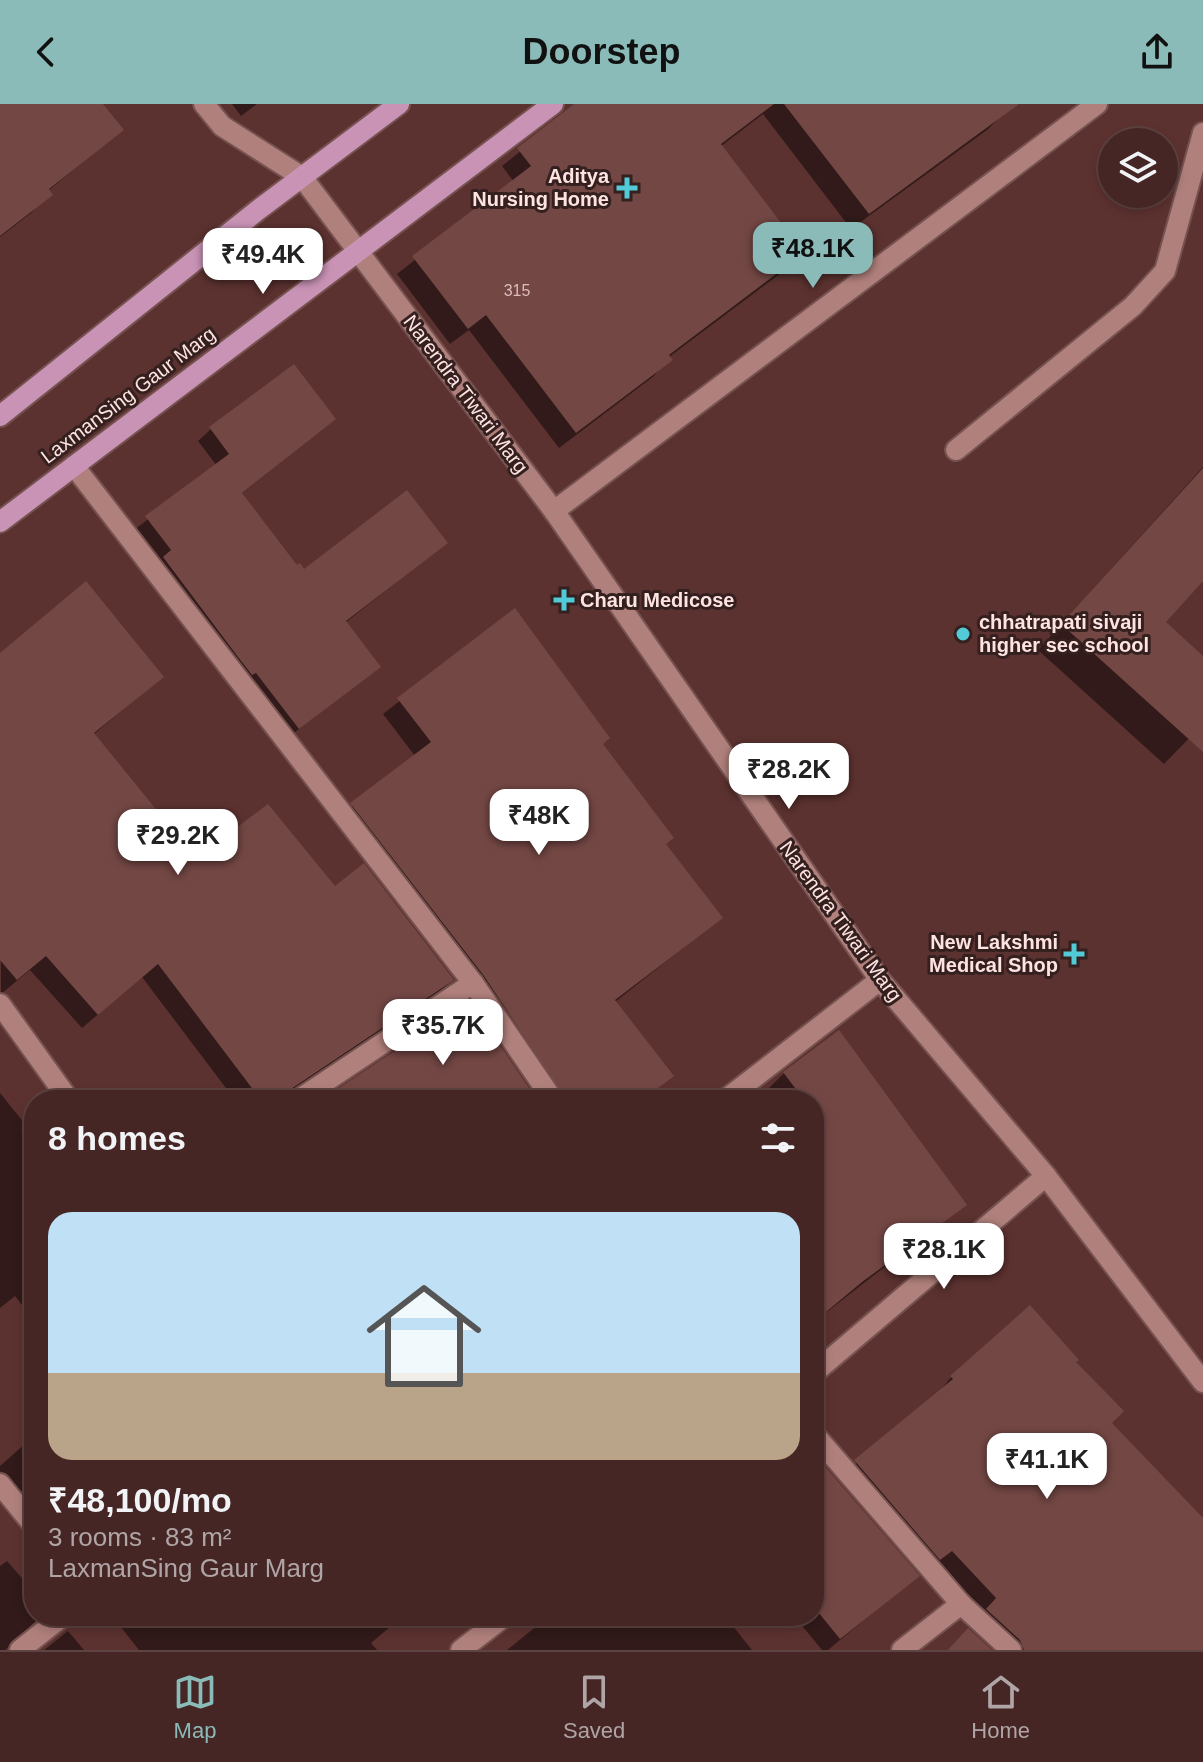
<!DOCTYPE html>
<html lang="en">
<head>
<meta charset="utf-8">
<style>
	body { margin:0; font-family:Arial,sans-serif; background:#4f3231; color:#f1f3f6; height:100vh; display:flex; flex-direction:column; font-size:30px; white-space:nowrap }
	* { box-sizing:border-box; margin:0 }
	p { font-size:26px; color:#b0a5a6 }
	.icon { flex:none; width:44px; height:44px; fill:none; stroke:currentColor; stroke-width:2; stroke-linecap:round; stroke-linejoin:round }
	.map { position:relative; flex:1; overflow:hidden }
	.details { position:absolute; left:24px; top:986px; width:800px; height:536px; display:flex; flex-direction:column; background:#452624; border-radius:32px; box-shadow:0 4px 12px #0003,0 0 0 2px #5d4341 }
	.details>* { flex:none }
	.fabs { position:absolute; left:1098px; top:24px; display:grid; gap:16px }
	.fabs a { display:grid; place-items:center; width:80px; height:80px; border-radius:50%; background:#452624; box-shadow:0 4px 12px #0003,0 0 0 2px #5d4341; font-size:40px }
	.price { position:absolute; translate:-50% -68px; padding:0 18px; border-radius:16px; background:#fff; color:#222; font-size:26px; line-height:52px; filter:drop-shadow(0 2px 4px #0008) }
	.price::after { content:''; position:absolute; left:50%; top:48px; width:24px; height:18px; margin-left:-12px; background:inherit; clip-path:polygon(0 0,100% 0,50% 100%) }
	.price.active { background:#8bbbb9; color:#111 }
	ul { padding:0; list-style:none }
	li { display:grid; align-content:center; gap:16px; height:424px; padding:0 24px }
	li span { display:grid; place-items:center; height:248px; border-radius:24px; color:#555 }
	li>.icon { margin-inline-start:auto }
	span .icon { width:144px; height:144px; fill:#fffc; stroke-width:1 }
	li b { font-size:34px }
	h2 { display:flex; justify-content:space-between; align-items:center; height:96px; padding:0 24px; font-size:34px }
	header { display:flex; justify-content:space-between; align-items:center; height:104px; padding:0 24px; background:#8bbbb9; color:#111; font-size:36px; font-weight:700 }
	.dock { display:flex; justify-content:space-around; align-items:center; height:112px; border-top:2px solid #5d4341; background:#452624; font-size:22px; color:#b0a5a6 }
	.dock a { display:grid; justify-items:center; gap:4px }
	.dock .active { color:#8bbbb9 }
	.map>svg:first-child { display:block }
</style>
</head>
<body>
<header><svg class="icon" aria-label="back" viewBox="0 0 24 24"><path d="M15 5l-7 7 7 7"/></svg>Doorstep<svg class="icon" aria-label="share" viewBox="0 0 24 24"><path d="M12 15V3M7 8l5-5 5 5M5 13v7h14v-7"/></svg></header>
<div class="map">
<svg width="1203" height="1546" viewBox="0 0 1203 1546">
	<rect width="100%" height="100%" fill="#5c3230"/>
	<!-- shadow -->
	<g fill="#0007">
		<path d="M0,0H101L121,26L48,87L50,90L31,109L0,133Z"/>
		<path d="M232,0H257L241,12Z"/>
		<path d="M579,0H996L1003,10L987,26L851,125L763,10L720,43L802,149L785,166L669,253L654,272L559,344L469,226L450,240L397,170L514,78L502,62Z"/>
		<path d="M334,315L240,391L297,464L304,468L446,439L345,519L378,563L285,636L134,426L217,362L198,337L211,325Z"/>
		<path d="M1203,363V474L1163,518L1203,555V620L1164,660L1038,546Z"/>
		<path d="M515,507L665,741L721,814L615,898L671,972L644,996H543L469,887L336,715L415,652L383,610Z"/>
		<path d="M0,551L162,573L93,631L185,745L209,747L334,785L452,876L436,891L283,996H235L142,873L82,924L30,866L1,890Z"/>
		<path d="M784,969L964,1101L814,1218V996H772L776,993L769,984Z"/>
		<path d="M0,989L25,1020L21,1024L34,1041V1217L15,1192L0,1204Z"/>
		<path d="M1030,1204L1074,1259L1110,1319L1203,1417V1546H999L840,1373L938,1290L951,1273Z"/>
		<path d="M34,1332V1409L0,1367V1362Z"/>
		<path d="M814,1353L917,1472L828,1546H822L794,1512H814Z"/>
		<path d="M7,1457L34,1488V1512H41L5,1546H0V1462Z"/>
		<path d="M112,1512H403L371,1539L377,1546H139Z"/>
		<path d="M549,1512H725L752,1546H507Z"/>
		<path d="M68,1527L84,1546H44Z"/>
	</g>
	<!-- building -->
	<g fill="#734744">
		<path d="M0,0H103L124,26L49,85L53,91L0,132Z"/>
		<path d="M574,0H774L721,40L804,149L669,251L673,256L576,329L486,211L468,225L412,152L531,62L517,44Z"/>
		<path d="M784,0H1019L869,110Z"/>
		<path d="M294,260L336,315L242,389L297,461L300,459L304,465L407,386L448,439L346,517L381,563L299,625L256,569L252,571L238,553L163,453L171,446L145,412L229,350L209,323Z"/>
		<path d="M1203,364V477L1166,518L1203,552V648L1061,520Z"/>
		<path d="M86,477L164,573L94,629L186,742L198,732L209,744L268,700L335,782L364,759L454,876L291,985L285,996H261L158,860L98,911L46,852L17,876L0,856V549Z"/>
		<path d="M515,504L610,634L603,640L674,734L666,740L723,814L615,896L674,972L642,996H566L484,872L350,699L431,638L397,594Z"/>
		<path d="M470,897L537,996H321Z"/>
		<path d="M839,926L967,1101L862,1178L814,1218V996H804L783,968Z"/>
		<path d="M1030,1201L1079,1256L1076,1258L1124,1307L1112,1319L1203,1414V1546H1024L1020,1536L986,1505L996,1494L952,1447L940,1456L854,1356L953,1275L950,1272Z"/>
		<path d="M814,1350L920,1472L840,1535L814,1503Z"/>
		<path d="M968,1524L992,1546H948Z"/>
	</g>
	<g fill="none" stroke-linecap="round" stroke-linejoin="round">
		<!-- minor casing -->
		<g stroke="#755250" stroke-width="24">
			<g id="minor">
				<path d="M204,0L222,22L302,73L554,407L880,876L1046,1072L1203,1278"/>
				<path d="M956,346L1133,202L1165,167L1203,29"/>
				<path d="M74,362L473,879L553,996"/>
				<path d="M554,407L1097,0"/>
				<path d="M0,900L69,996"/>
				<path d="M298,996L473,879"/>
				<path d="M725,996L880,876"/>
				<path d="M814,1269L1046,1072"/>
				<path d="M814,1330L961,1500L1011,1546"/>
				<path d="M0,1380L34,1422"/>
				<path d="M20,1546L63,1512"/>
				<path d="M461,1546L505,1512"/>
				<path d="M902,1546L961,1500"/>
			</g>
		</g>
		<!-- major casing -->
		<g stroke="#755250" stroke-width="24">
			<g id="major">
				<path d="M0,312L258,106L399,0"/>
				<path d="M0,418L553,0"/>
			</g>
		</g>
		<!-- minor -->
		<use href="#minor" stroke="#b0807c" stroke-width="20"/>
		<!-- major -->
		<use href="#major" stroke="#c993b6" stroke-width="20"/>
	</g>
	<!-- markers -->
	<g fill="#52cbd7" stroke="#34201f" stroke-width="3">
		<path d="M623 72h8v8h8v8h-8v8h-8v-8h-8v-8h8z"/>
		<path d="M560 484h8v8h8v8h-8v8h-8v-8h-8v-8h8z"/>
		<circle cx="963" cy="530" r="8"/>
		<path d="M1070 838h8v8h8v8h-8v8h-8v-8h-8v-8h8z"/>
	</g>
	<g text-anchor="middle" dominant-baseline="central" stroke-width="6" stroke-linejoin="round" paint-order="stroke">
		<!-- number labels -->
		<g font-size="16" fill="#dcbcba">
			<text x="517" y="186">315</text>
		</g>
		<!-- poi labels -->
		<g font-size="20" font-weight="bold" fill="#ffe3e1" stroke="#34201f" text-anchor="end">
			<text x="609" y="72">Aditya<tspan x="609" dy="23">Nursing Home</tspan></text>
			<text x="580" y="496" text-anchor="start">Charu Medicose</text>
			<text x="979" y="518" text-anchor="start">chhatrapati sivaji<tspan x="979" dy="23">higher sec school</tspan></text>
			<text x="1058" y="838">New Lakshmi<tspan x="1058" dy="23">Medical Shop</tspan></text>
		</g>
		<!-- street labels -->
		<g font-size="20" fill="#ffe3e1" stroke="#34201f">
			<text transform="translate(466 290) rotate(53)">Narendra Tiwari Marg</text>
			<text transform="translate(128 291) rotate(-37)">LaxmanSing Gaur Marg</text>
			<text transform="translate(841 817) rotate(54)">Narendra Tiwari Marg</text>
		</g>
	</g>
</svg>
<div class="fabs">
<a><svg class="icon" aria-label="layers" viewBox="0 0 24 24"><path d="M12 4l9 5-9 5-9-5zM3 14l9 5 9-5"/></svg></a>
</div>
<b class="price active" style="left:813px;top:186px">₹48.1K</b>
<b class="price" style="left:263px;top:192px">₹49.4K</b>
<b class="price" style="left:789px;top:707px">₹28.2K</b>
<b class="price" style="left:539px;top:753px">₹48K</b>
<b class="price" style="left:178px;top:773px">₹29.2K</b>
<b class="price" style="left:443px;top:963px">₹35.7K</b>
<b class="price" style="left:944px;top:1187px">₹28.1K</b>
<b class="price" style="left:1047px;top:1397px">₹41.1K</b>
<section class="details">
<h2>8 homes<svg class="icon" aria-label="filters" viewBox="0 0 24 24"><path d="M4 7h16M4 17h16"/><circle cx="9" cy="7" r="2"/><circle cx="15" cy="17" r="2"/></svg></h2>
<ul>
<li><span style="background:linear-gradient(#bfe0f5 65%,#b9a48a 0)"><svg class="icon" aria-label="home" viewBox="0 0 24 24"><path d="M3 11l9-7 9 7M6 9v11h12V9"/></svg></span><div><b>₹48,100/mo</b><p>3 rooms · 83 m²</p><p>LaxmanSing Gaur Marg</p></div></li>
</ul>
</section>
</div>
<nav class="dock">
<a class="active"><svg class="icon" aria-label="map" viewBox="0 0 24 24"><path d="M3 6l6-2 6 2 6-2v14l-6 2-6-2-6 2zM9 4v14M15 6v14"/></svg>Map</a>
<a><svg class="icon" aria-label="saved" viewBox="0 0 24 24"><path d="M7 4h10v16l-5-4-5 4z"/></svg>Saved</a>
<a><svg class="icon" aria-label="home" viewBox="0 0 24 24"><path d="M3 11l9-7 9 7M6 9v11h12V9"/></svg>Home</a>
</nav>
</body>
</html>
